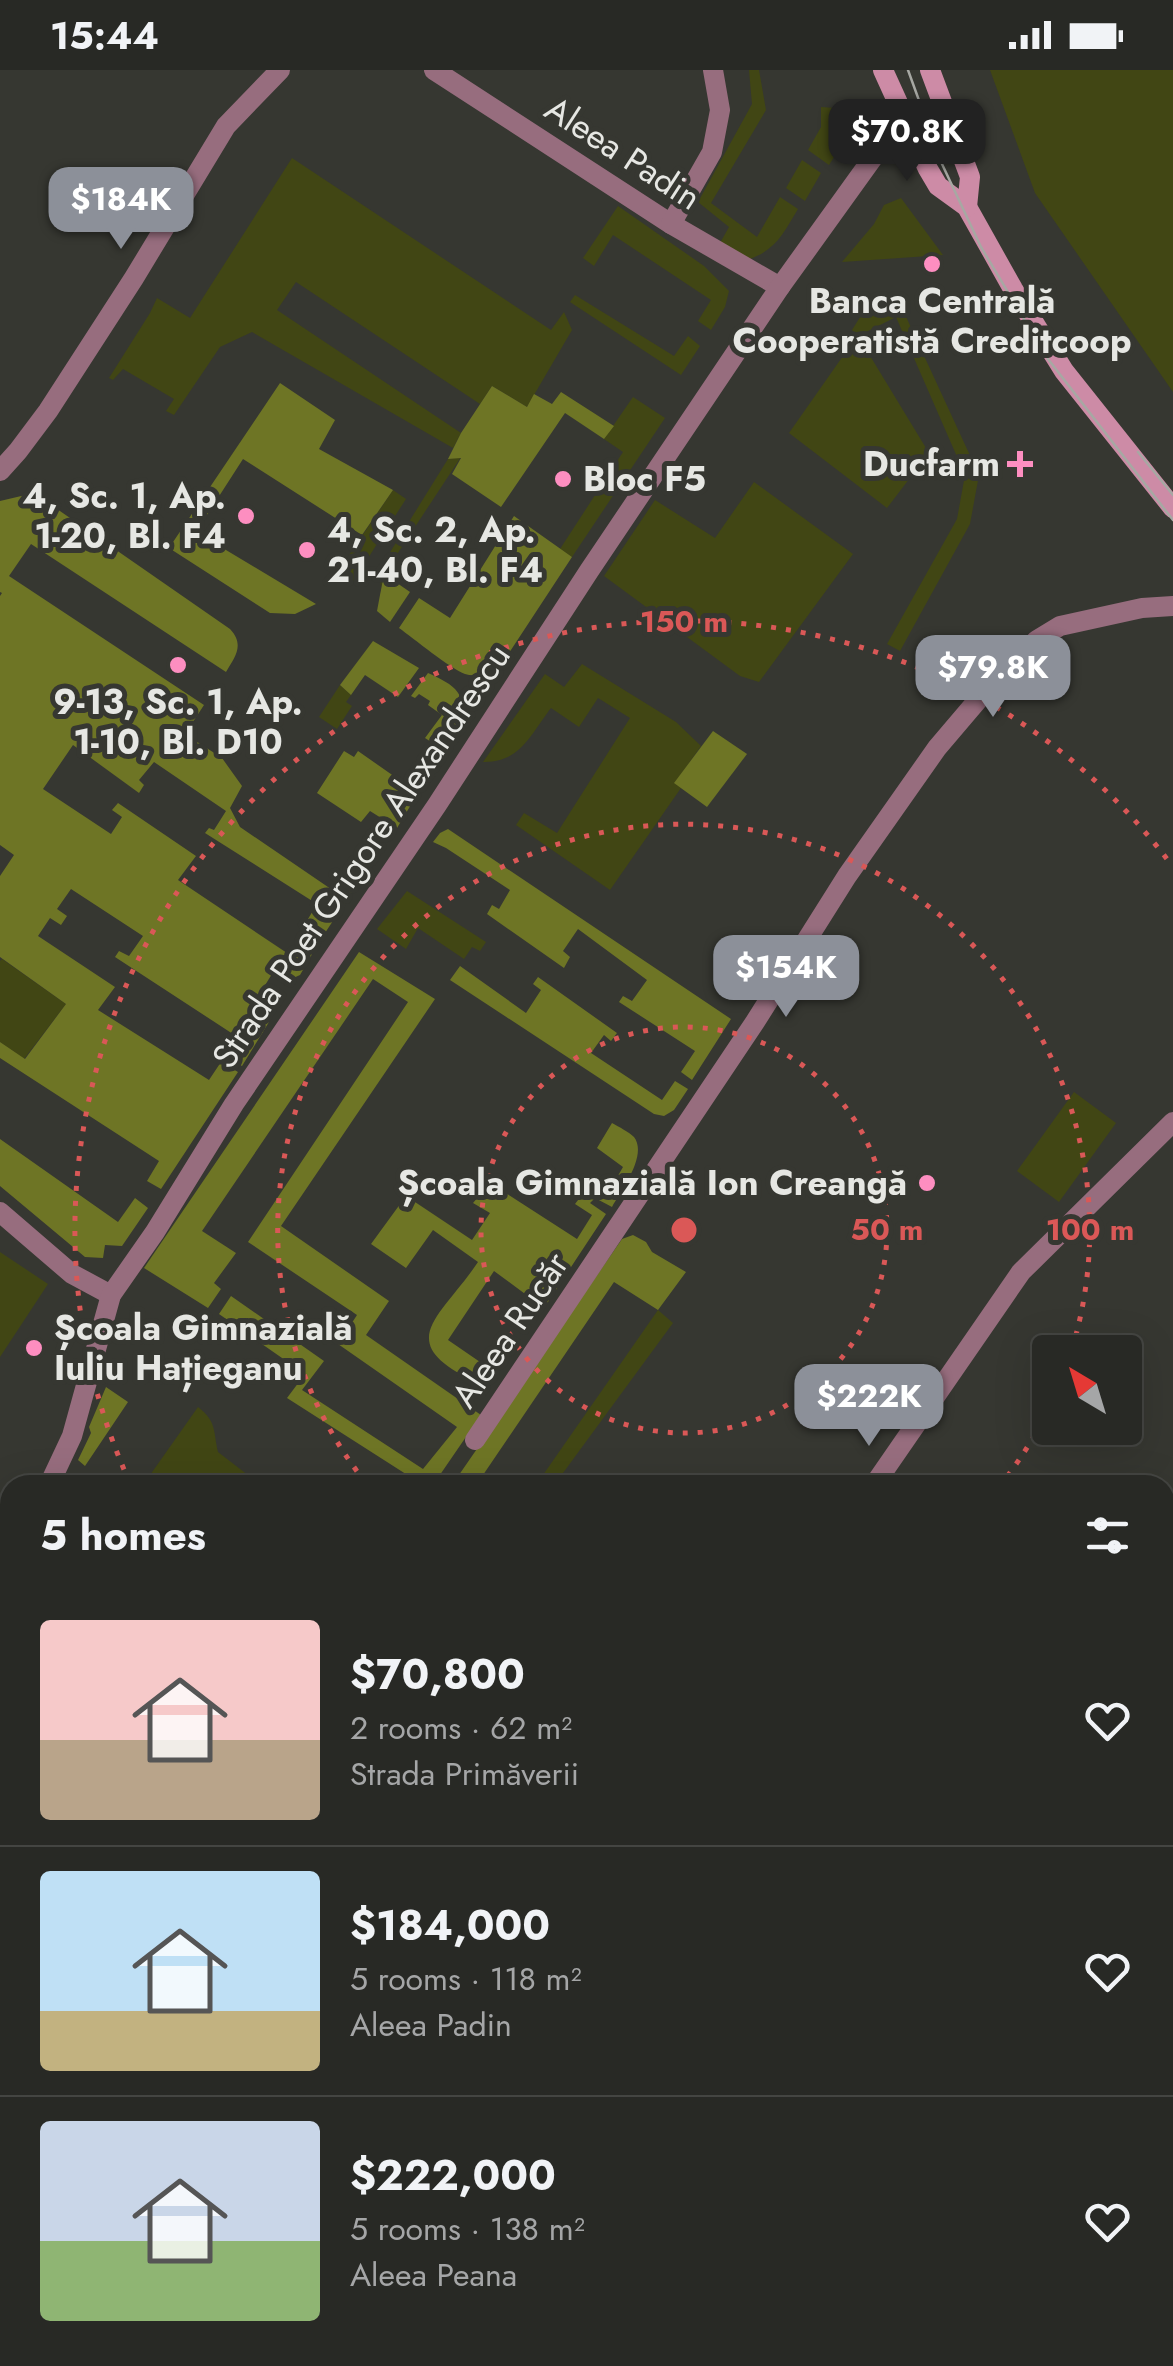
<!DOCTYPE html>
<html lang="en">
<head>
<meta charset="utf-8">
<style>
	body { margin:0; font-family:Jost,sans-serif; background:#30312d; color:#f1f3f6; height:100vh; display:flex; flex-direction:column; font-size:38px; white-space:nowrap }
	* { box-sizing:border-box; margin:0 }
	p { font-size:32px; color:#a5a6a7 }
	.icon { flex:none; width:55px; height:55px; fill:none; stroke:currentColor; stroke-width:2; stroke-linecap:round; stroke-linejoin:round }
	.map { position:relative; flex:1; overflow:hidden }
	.panel { position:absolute; left:0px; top:1405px; width:1175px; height:892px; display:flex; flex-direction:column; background:#282925; border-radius:30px 30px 0 0; box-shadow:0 10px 40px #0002,0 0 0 2px #444542 }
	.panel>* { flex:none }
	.needle { width:65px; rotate:322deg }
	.buttons { position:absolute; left:1032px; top:1265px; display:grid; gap:20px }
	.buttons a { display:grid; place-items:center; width:110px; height:110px; border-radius:10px; background:#282925; box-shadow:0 10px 40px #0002,0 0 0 2px #444542; font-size:50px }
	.price { position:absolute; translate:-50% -85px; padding:0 22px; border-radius:20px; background:#8c9099; color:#fff; font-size:32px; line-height:65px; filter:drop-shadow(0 2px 5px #0008) }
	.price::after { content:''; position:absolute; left:50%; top:60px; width:30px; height:22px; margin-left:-15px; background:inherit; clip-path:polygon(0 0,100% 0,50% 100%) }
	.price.on { background:#222; color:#fff }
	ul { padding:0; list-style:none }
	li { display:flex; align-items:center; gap:30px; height:250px; padding:0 40px }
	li+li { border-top:2px solid #444542 }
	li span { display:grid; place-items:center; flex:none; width:280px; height:200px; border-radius:10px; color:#555 }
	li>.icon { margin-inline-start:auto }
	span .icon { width:120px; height:120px; fill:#fffc; stroke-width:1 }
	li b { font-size:42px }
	h2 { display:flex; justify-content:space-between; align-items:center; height:120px; padding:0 40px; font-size:42px }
	.status { display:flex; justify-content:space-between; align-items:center; height:70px; padding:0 50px; background:#282925; direction:ltr }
	.status svg { height:28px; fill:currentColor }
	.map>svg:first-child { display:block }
</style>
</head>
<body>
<div class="status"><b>15:44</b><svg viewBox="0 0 49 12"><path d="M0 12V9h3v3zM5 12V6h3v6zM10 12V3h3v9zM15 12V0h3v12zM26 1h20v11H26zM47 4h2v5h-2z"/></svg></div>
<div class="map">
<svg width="1173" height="2296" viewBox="0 0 1173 2296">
	<rect width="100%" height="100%" fill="#363731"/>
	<!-- green -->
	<g fill="#414614">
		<path d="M749,0H759L766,40L711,133L757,167L780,127L798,139C784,162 777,179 750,189L720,173L729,157L698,132L752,34Z"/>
		<path d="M990,0H1173V322L1035,123Z"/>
		<path d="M821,37L850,39L855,53L829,95L808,80L821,57Z"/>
		<path d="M292,88L551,260L564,242L572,260L527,337L492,316L480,334L296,212L277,240L461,363L453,378L252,262L220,277L174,345L166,341L174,329L123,299L113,310L109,308L150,243L157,228L190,248Z"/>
		<path d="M802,90L821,103L805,131L786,118Z"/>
		<path d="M901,128L943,185L842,192L874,154L884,135Z"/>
		<path d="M618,136L704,196L729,221L725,237L711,260L698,251L711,230L613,165L594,196L583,188Z"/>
		<path d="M575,225L674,286L688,266L700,276L681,305L570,232Z"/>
		<path d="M902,238L979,405L970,454L900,581L887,574L957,449L965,405L896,247L858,266L929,383L887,438L789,363L857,266L852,260L862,244Z"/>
		<path d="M633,327L665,348L572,487L560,479L623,382L604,369Z"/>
		<path d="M461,387L384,504L381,517L379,500L448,389Z"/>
		<path d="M754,412L853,484L759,612L740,606L604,506L655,430L715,468Z"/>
		<path d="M393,420L406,429L352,513L337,503Z"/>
		<path d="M582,594L676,652L701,676L675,713L681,718L610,820L516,755L524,743L557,763L630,648L598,628L579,657L551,638C531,664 520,693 483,692L545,604L564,617Z"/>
		<path d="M340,615L351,625L346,632L352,636L337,659L319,647Z"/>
		<path d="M407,821L486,872L480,881L472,877L464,889L418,858L406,879L377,859Z"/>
		<path d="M2,889L66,934L24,989L0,972V891Z"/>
		<path d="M1074,1022L1116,1053L1059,1132L1017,1101Z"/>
		<path d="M0,1182L48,1214L0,1287Z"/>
		<path d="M658,1240L673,1253L563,1403L551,1415H536Z"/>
		<path d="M198,1337C217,1352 213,1360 218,1382L261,1415H143Z"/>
		<path d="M0,1968L10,1974V2042L0,2036Z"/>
		<path d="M155,2288H336L348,2296H167Z"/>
		<path d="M555,2288H662L678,2296H567Z"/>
		<path d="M959,2288H1064L1062,2296H975Z"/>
	</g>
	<!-- forest -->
	<g fill="#6e7525">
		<path d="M280,313L335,350L319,379L393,420L362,465L243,389L196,462L316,534L295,544L270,543L169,478Z"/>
		<path d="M492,316L527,337L534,324L552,334L561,322L614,356L604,369L565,343L501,437L452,404L461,388L448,389L461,363Z"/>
		<path d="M34,423L230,559C245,575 235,587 226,602L31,474L9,506L204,635L185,664L222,688L242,716L230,738L240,757L328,817L352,822L323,866L305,854L317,834L205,763L209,758L214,760L226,741L154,692L139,710L144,715L139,723L73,675L43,719L111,764L122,747L112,740L118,733L196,786L178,810L290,885L306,866L314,871L315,879L300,905L291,909L275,899L251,938L269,952L242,996L225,986L236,966L115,887L119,881L129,886L143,866L71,819L57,839L67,846L61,855L50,848L38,866L115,917L98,940L209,1010L221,992L238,1002L161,1119L147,1111L159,1091L0,988V972L25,989L66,934L0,887V806L14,785L0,775V526L2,523L0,522V431Z"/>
		<path d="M514,446L572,487L507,586C497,597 482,609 465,604C451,599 413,568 399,558L419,528L450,548Z"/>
		<path d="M384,504L410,522L390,552L377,541Z"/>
		<path d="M373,571L419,598L398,627L365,605L351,625L340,615Z"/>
		<path d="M428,603C437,607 448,612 455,619C480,647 441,689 426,713L416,706L436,675L425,668L442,645L428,635L430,631L419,624L415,628L411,626Z"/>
		<path d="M713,661L747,684L707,737L674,713Z"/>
		<path d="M344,681L354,687L358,681L418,723L397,758L370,741L361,752L317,723Z"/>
		<path d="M448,759L731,949L692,1010L681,1002L695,981L619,932L623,926L632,931L647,910L578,859L563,881L570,887L564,898L487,844L492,835L499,839L510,820L446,778L433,772L440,763Z"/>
		<path d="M359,882L435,929L281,1156L389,1231L366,1265L481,1345L433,1415H423L287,1328L305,1304L219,1244L231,1226L324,1291L302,1320L423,1399L457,1357L338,1274L357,1245L248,1172L408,932L373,909L202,1161L236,1183L214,1213L221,1219L208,1238L144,1198Z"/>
		<path d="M460,896L526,943L541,920L533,914L538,907L617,963L611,971L604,965L591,983L662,1030L675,1011L688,1019L674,1040L664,1046L654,1044L450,910Z"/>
		<path d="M612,1053C619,1057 629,1062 634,1067C648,1085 621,1121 612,1137L595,1128L590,1133L606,1144L544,1238L494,1201L448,1270L499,1305L495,1311L482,1315C388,1273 440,1249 478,1192L433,1160L406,1198L371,1174L406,1126L472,1170L490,1143L473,1133L490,1113L577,1169L592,1145L575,1134L591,1113L608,1123L623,1097L597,1078Z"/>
		<path d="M0,1069L118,1152L135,1128L148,1138L122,1176L105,1175L103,1188L85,1187L0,1116Z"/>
		<path d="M633,1165L646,1172L652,1182L686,1202L658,1240L614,1212L483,1405L496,1415H452L622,1169Z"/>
		<path d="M106,1317L128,1332L85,1396L78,1390L91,1363L89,1357Z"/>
		<path d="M10,1679V1788L0,1804V1693Z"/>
		<path d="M10,2226V2288H40L35,2296H0V2244Z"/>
	</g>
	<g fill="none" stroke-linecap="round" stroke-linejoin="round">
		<!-- street -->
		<g stroke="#976d7e" stroke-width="20">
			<path d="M434,0L671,154L780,217"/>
			<path d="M671,154L712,82L720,40L713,0"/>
			<path d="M0,401L18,381L48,341L134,208L226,56L280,0"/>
			<path d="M0,1142L72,1204L111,1225"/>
			<path d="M475,1370L755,952L847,806L937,678L988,618L1037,570L1060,556L1142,538L1173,536"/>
			<path d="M49,1415L72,1366L111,1225L155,1162L234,1034L437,735L589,501L780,217L903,46"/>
			<path d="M874,1415L1021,1202L1173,1052"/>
			<path d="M0,1494L10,1479"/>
			<path d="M1165,2103L1173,2078"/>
			<path d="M432,2288L443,2296"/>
			<path d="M41,2296L47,2288"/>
			<path d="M1095,2296L1098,2288"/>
		</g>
		<!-- secondary -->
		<g stroke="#cd8ba6" stroke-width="20">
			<path d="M883,0L928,99L938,116L967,137L1013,219L1064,301L1173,438"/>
			<path d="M930,0L970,107L967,137"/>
			<path d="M1165,1915L1173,1904"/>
			<path d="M1165,1984L1173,1977"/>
			<path d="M876,2296L882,2288"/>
		</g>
		<!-- tram -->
		<g stroke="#a7a8a3" stroke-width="2.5">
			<path d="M908,0L942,94L981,177L1048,289L1173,450"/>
			<path d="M1138,382L1173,425"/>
			<path d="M1165,1930L1173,1920"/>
			<path d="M884,2296L891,2288"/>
		</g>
	</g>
	<!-- distance rings -->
	<g fill="none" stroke="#da5857" stroke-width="5" stroke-dasharray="5 10">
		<circle cx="684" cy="1160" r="203"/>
		<path d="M1049 1338A406 406 0 0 1 1002 1413M366 1413A406 406 0 1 1 1071 1282"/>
		<path d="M130 1413A609 609 0 0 1 1170 793"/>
	</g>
	<!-- markers -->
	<g fill="#fd8ec0" stroke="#363731" stroke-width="4">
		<circle cx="932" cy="194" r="10"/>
		<path d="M1015 379h10v10h10v10h-10v10h-10v-10h-10v-10h10z"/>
		<circle cx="563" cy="409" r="10"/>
		<circle cx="246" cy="446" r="10"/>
		<circle cx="307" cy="480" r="10"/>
		<circle cx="178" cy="595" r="10"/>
		<circle cx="927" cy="1113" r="10"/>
		<circle cx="34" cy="1278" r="10"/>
	</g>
	<g text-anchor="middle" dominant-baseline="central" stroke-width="10" stroke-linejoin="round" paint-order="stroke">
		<!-- street labels -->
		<g font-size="35" fill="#e6e7e3" stroke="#363731">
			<text transform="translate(623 83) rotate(33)">Aleea Padin</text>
			<text transform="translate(361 786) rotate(-56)">Strada Poet Grigore Alexandrescu</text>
			<text transform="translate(510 1260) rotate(-56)">Aleea Rucăr</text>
		</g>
		<!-- poi labels -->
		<g font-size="35" font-weight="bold" fill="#e6e7e3" stroke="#363731" text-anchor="end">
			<text x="932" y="231" text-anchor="middle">Banca Centrală<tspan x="932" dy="40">Cooperatistă Creditcoop</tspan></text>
			<text x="1000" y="394">Ducfarm</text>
			<text x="583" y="409" text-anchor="start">Bloc F5</text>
			<text x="226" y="426">4, Sc. 1, Ap.<tspan x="226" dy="40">1-20, Bl. F4</tspan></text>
			<text x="327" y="460" text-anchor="start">4, Sc. 2, Ap.<tspan x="327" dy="40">21-40, Bl. F4</tspan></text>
			<text x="178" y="632" text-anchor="middle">9-13, Sc. 1, Ap.<tspan x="178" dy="40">1-10, Bl. D10</tspan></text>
			<text x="907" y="1113">Școala Gimnazială Ion Creangă</text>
			<text x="54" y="1258" text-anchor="start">Școala Gimnazială<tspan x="54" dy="40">Iuliu Hațieganu</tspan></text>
		</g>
	</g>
	<circle cx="684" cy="1160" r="15" fill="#da5857" stroke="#363731" stroke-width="5"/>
	<g font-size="30" text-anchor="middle" font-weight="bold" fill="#da5857" stroke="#363731" stroke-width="10" stroke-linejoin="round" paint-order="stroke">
		<text x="684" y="562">150 m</text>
		<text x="887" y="1170">50 m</text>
		<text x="1090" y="1170">100 m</text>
	</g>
</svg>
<div class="buttons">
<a><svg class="needle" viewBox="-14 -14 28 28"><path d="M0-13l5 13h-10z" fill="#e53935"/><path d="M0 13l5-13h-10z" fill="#a5a6a7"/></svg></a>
</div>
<b class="price on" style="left:907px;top:114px">$70.8K</b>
<b class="price" style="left:121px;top:182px">$184K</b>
<b class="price" style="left:993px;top:650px">$79.8K</b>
<b class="price" style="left:786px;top:950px">$154K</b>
<b class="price" style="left:869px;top:1379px">$222K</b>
<section class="panel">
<h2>5 homes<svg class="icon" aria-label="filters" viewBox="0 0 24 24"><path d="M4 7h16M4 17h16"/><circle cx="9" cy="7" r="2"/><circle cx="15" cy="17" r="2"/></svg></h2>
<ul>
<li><span style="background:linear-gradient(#f6c9c9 60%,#b9a48a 0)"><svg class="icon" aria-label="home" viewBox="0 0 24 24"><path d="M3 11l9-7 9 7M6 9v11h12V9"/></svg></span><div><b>$70,800</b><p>2 rooms · 62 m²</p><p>Strada Primăverii</p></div><svg class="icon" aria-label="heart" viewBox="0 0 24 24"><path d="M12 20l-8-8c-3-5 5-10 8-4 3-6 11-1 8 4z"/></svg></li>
<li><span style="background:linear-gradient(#bfe0f5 70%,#c2b280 0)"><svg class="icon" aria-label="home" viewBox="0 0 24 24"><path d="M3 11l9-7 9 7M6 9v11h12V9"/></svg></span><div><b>$184,000</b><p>5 rooms · 118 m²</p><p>Aleea Padin</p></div><svg class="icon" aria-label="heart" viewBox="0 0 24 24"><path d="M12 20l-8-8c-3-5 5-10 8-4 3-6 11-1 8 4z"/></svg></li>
<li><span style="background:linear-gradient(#c9d6e8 60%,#8fb573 0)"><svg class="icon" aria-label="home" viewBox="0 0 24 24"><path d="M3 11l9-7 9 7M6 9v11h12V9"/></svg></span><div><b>$222,000</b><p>5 rooms · 138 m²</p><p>Aleea Peana</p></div><svg class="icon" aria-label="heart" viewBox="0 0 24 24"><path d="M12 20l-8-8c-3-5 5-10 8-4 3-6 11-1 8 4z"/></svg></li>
</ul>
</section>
</div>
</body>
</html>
